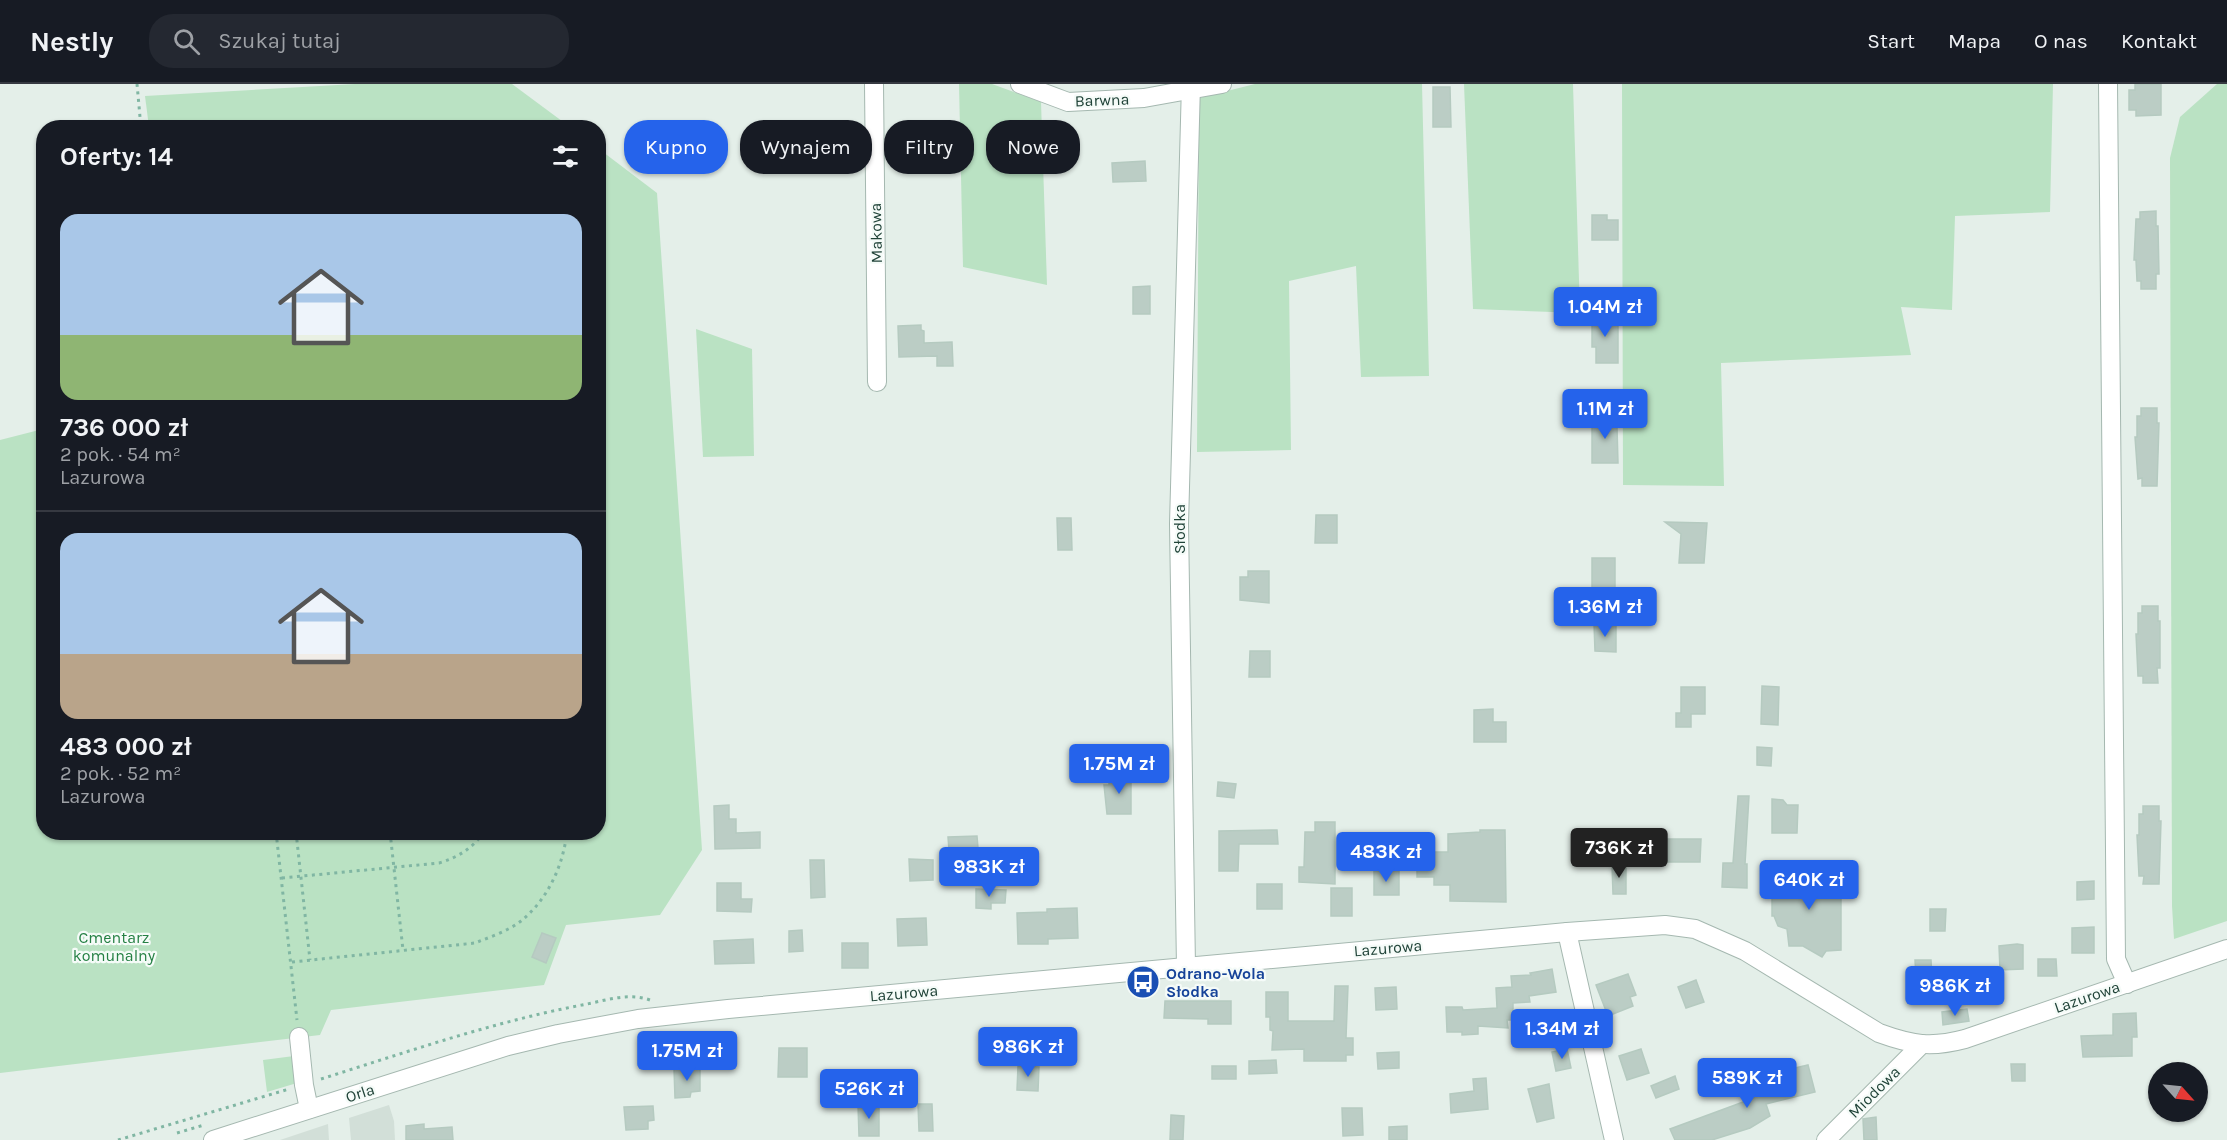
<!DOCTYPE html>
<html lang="pl">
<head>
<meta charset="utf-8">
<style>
	body { margin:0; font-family:Karla,sans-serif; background:#242831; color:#f1f3f6; height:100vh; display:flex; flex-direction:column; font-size:22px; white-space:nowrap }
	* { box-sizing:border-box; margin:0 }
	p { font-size:20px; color:#9ea1a6 }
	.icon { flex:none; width:33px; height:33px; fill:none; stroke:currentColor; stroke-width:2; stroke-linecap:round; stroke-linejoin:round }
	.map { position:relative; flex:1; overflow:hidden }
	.details { position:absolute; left:36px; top:36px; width:570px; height:720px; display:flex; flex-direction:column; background:#171b24; border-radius:24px; box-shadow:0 2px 4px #0004 }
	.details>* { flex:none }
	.hud { position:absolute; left:624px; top:36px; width:570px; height:54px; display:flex; gap:12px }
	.needle { width:39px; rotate:117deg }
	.fabs { position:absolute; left:2148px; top:978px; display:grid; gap:12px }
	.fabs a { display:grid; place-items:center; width:60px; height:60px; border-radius:50%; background:#171b24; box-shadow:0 2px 4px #0004; font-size:30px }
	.price { position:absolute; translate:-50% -51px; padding:0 14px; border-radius:6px; background:#2563eb; color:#fff; font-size:20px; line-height:39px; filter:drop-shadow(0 2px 3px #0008) }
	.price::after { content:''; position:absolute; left:50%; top:36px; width:18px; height:14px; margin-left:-9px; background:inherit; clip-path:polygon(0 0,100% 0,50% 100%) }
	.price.active { background:#222; color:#fff }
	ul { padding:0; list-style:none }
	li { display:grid; align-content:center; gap:12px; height:318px; padding:0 24px }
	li+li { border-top:2px solid #363941 }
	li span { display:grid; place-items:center; height:186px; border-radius:18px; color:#555 }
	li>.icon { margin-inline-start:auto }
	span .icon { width:108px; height:108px; fill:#fffc; stroke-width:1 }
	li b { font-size:26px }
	h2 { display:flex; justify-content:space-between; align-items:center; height:72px; padding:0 24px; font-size:26px }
	.chip { padding:0 21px; border-radius:24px; background:#171b24; box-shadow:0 2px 4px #0004; font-size:21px; line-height:54px }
	.chip.active { background:#2563eb; color:#fff }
	header { display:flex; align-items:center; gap:36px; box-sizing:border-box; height:84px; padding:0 30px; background:#171b24; border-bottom:2px solid #363941 }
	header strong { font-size:28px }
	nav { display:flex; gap:33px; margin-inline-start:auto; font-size:21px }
	.search { width:420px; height:54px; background:#242831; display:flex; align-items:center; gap:15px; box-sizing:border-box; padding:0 21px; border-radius:24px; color:#9ea1a6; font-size:22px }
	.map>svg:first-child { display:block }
</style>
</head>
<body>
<header>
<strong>Nestly</strong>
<div class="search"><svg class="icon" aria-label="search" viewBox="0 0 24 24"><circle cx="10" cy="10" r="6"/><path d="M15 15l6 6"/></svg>Szukaj tutaj</div>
<nav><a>Start</a><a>Mapa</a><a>O nas</a><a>Kontakt</a></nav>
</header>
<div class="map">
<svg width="2227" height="1056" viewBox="0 0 2227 1056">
	<rect width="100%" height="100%" fill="#e4efe9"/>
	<!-- built -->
	<g fill="#d2dfd8">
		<path d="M389,1021L394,1037L395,1056H351L349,1034Z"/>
		<path d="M328,1040L329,1056H280Z"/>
	</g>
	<!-- green -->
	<g fill="#bae2c3">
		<path d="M355,0H512L570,43H149L145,12Z"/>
		<path d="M959,0H992L1041,18L1047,201L963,183Z"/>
		<path d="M1255,0H1422L1429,292L1361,293L1356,182L1289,197L1291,366L1197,368L1199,14Z"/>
		<path d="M1464,0H1573L1580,229L1473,225Z"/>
		<path d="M1622,0H2053L2050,128L1955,132L1952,226L1901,223L1911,271L1721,279L1724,402L1623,401Z"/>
		<path d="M2217,0H2227V837L2174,855L2172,822L2170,74L2180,33Z"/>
		<path d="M599,65L657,109L702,766L660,831L566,841L544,901L331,926L320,951L0,989V356L43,345L44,748H598Z"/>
		<path d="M696,245L752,265L754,372L703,373Z"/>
		<path d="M294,972L297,999L267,1008L263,976Z"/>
	</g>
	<!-- building -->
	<g fill="#bbcdc5" stroke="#b5cac0" stroke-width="1.5">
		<path d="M2135,0H2161V31L2136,32V26H2129V6H2135Z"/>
		<path d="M1433,3H1450L1451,43H1433Z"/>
		<path d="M1145,77L1146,97L1113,98L1112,79Z"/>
		<path d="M2156,127V142H2158L2159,190H2156V205H2141V197H2137L2136,176H2134L2136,135H2140V128Z"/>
		<path d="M1592,131H1607V136H1618V156H1592Z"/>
		<path d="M1150,202V230H1133V203Z"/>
		<path d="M1592,228H1606V232H1618V279H1596V263H1592Z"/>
		<path d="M921,241V246L924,247V259L952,258L953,282H937V272L899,273L898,242Z"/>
		<path d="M2141,324H2157V339H2159L2157,402H2142V394L2138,395L2135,353H2137V332H2141Z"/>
		<path d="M1596,329H1614V343H1617L1618,379H1592V343H1596Z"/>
		<path d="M1316,431H1337V459H1315Z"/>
		<path d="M1057,434H1071L1072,466H1058Z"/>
		<path d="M1665,438L1707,439L1704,479H1679L1681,450Z"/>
		<rect x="1592" y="474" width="23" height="30"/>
		<path d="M1248,487H1269V519L1240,516V493H1248Z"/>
		<path d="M2142,522H2158V537H2160V584H2157L2158,599H2143V592H2138L2136,550H2138V529H2142Z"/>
		<path d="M1594,540H1616V568L1595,567Z"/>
		<path d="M1250,567H1270V593H1249Z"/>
		<path d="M1762,602L1779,603L1778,641L1761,640Z"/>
		<path d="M1681,603H1705V630H1691V643H1676V629H1681Z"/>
		<path d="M1493,625V638H1506V658H1474V626Z"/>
		<path d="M1757,663L1772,664L1771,682L1757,681Z"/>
		<path d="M1109,691H1131V730H1107L1104,701H1109Z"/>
		<path d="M1218,698L1236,700L1234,714L1217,712Z"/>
		<path d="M1738,712H1749L1745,780H1747V804L1722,803L1723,779H1733Z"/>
		<path d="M1772,715L1783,716L1787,721H1798L1797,749H1772Z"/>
		<path d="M729,721V735H736V749L760,748V764L715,765L714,722Z"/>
		<path d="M2143,722H2159V737H2161L2159,800H2143L2144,792H2139L2137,751H2139V730H2143Z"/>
		<path d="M1315,738H1335V800L1299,798V783H1304L1305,748H1315Z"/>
		<path d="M1277,746L1278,760H1239L1238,787H1219V747Z"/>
		<path d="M1480,746H1505L1506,818L1450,817V801H1434V793H1417V768H1448V750L1480,748Z"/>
		<path d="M977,752L978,764L949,766L948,753Z"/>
		<path d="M1663,755H1701L1700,778H1662Z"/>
		<path d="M909,775L933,776V796L910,797Z"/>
		<path d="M810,776H824L825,813L811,814Z"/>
		<path d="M1612,781H1626V810H1613Z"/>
		<rect x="1374" y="787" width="25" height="24"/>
		<path d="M1772,792L1841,793V866L1826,867L1822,873L1803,862H1789L1787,845L1778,842L1774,832H1772Z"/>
		<path d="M2094,797V815L2077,816V798Z"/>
		<path d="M717,799H741V815H752L751,828L717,827Z"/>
		<rect x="1257" y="800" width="25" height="25"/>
		<rect x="1331" y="804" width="21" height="28"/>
		<path d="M976,805L1006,806L1005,819H991V825L976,824Z"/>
		<path d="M1077,824L1078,854L1048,855V860H1018L1017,829L1047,828V825Z"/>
		<path d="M1930,825H1946L1945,847H1930Z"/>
		<path d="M926,834L927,861L898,862L897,835Z"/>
		<path d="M2094,843V869H2072V844Z"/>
		<path d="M802,846L803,867L789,868V847Z"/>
		<path d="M542,849L556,854L546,879L532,873Z"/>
		<path d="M753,855L754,879L715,880L714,857Z"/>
		<rect x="842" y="859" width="26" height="25"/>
		<path d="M2017,860L2023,861V885L2000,886L1999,862Z"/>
		<path d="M2038,875H2056L2057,892H2038Z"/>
		<path d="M1915,876H1931L1932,893L1916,894Z"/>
		<path d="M1552,885L1556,908L1529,912L1530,918L1513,919V936H1507L1508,944L1478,942V950L1462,951V948H1447L1446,923H1462L1463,926L1497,924L1496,904L1512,903L1511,892L1531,891L1530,889Z"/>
		<path d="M1628,890L1636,911L1630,913L1633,922L1608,932L1596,901Z"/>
		<path d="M1696,896L1704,918L1686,924L1678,903Z"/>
		<path d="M1335,902H1348L1346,954H1353V971H1346V977H1304V965L1272,966L1273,947L1270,946V933H1266V908H1288V937H1334Z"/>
		<path d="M1396,903L1397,925L1376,926L1375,904Z"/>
		<path d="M1165,917H1231V940H1208V935L1164,934Z"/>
		<path d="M1967,925L1969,937L1943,941L1942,928Z"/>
		<path d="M2136,929L2137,953H2132V972L2083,973L2081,952L2113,951V930Z"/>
		<path d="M716,948H730L731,968H717Z"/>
		<path d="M779,964H807V993H778Z"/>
		<path d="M1567,965L1571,984L1556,987L1552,968Z"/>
		<path d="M1641,965L1649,989L1627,996L1619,972Z"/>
		<path d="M1399,968V984L1378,985L1377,969Z"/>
		<path d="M1276,976L1277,989L1249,990V977Z"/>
		<path d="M2011,980H2025V997H2012Z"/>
		<path d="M1808,981L1815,1008L1766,1020L1770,1032L1750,1044L1712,1056H1675L1670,1045L1754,1014L1753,1011L1781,1000L1778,988Z"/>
		<path d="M1018,982L1039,983L1038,1007L1017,1006Z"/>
		<rect x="1212" y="982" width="24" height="13"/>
		<path d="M700,984V1007L691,1008L690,1013L675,1014L674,985Z"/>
		<path d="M1675,992L1679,1005L1656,1014L1651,1002Z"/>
		<path d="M1486,994L1488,1025L1451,1029L1450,1010L1474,1007L1473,995Z"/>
		<path d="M1549,1000L1554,1034L1537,1038L1528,1005Z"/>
		<path d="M918,1020H932L933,1047H919Z"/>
		<path d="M858,1021H879V1052H859Z"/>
		<path d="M653,1022L654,1036L648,1037V1045L626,1046L624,1023Z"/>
		<path d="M1342,1024H1362L1363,1051L1343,1052Z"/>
		<path d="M1171,1031L1184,1032L1183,1056H1170Z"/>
		<path d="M1876,1033L1877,1056H1864L1863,1035Z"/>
		<path d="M424,1040V1045L452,1043L453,1056H406V1042Z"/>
		<path d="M1407,1042V1056H1389V1043Z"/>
	</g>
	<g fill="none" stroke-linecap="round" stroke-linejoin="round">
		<!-- minor casing -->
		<g stroke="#a5b8b0" stroke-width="20">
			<g id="minor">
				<path d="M874,0L877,298"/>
				<path d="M1020,0L1068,18L1144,14L1222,0"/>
				<path d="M2108,0L2116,875L2127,900"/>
				<path d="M1567,848L1614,1056"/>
				<path d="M1186,883L1179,440L1191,0"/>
				<path d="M299,953L304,1001L309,1025"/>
				<path d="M213,1056L508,962L558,950L638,935L728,925L1567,848L1665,841L1695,845L1745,867L1879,949C1912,961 1931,964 1965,955L2227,865"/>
				<path d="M1826,1056L1922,960"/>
			</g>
		</g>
		<!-- path -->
		<g stroke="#80b6a3" stroke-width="3" stroke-dasharray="3 4.5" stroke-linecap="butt">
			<path d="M137,0L141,44"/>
			<path d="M276,748L297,936"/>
			<path d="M296,748L310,876"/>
			<path d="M390,748L403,866"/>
			<path d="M282,794L439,779C458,773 472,765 484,748"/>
			<path d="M292,878L475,859C490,853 508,847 521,837C548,815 563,782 567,748"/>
			<path d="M321,995C407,968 493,938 582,921C604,917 628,908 650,916"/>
			<path d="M177,1049L204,1041"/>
			<path d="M118,1056L289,1005"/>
		</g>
		<!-- minor -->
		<use href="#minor" stroke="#fff" stroke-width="18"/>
	</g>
	<!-- icons -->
	<defs>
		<g id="bus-disc" transform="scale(1.725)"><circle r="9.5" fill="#1a4fb4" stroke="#f5fbf8"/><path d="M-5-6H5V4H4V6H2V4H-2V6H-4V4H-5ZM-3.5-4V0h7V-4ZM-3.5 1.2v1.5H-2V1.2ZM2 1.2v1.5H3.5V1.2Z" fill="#fff"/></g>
	</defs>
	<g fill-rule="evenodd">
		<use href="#bus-disc" x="1143" y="898"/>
	</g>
	<g text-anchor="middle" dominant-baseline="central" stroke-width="4.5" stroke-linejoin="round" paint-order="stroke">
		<!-- street labels -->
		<g font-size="16" fill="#204338" stroke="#f5fbf8">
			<text transform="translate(1102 16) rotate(-2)">Barwna</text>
			<text transform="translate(876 149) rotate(-91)">Makowa</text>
			<text transform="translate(1179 445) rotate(-90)">Słodka</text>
			<text transform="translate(1388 864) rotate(-5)">Lazurowa</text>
			<text transform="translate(904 909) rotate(-5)">Lazurowa</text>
			<text transform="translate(2087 913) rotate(-19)">Lazurowa</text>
			<text transform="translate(1874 1008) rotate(-45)">Miodowa</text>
			<text transform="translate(360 1009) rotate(-18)">Orla</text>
		</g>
		<!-- park labels -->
		<g font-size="16" fill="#258044" stroke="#f5fbf8">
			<text x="114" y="853">Cmentarz<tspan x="114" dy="18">komunalny</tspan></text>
		</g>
		<!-- transit labels -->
		<g font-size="16" font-weight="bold" fill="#164399" stroke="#f5fbf8" text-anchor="start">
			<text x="1166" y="889">Odrano-Wola<tspan x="1166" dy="18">Słodka</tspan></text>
		</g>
	</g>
</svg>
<div class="fabs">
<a><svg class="needle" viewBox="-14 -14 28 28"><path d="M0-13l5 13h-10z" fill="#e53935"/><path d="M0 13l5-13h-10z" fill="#9ea1a6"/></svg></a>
</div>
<b class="price" style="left:1605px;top:254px">1.04M zł</b>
<b class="price" style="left:1605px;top:356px">1.1M zł</b>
<b class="price" style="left:1605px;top:554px">1.36M zł</b>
<b class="price" style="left:1119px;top:711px">1.75M zł</b>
<b class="price active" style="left:1619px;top:795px">736K zł</b>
<b class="price" style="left:1386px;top:799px">483K zł</b>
<b class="price" style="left:989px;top:814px">983K zł</b>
<b class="price" style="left:1809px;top:827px">640K zł</b>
<b class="price" style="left:1955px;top:933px">986K zł</b>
<b class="price" style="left:1562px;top:976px">1.34M zł</b>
<b class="price" style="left:1028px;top:994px">986K zł</b>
<b class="price" style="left:687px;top:998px">1.75M zł</b>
<b class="price" style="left:1747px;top:1025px">589K zł</b>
<b class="price" style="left:869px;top:1036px">526K zł</b>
<div class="hud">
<a class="chip active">Kupno</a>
<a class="chip">Wynajem</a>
<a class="chip">Filtry</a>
<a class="chip">Nowe</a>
</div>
<section class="details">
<h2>Oferty: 14<svg class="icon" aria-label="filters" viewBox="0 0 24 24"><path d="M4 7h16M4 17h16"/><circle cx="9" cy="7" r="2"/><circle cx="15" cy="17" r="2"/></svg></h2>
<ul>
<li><span style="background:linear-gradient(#a9c7e8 65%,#8fb573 0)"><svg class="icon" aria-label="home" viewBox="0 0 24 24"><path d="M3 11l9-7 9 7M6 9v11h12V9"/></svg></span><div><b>736 000 zł</b><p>2 pok. · 54 m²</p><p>Lazurowa</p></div></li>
<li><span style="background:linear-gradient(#a9c7e8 65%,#b9a48a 0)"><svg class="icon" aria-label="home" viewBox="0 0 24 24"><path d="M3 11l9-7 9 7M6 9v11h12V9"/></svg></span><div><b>483 000 zł</b><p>2 pok. · 52 m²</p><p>Lazurowa</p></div></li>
</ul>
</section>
</div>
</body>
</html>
